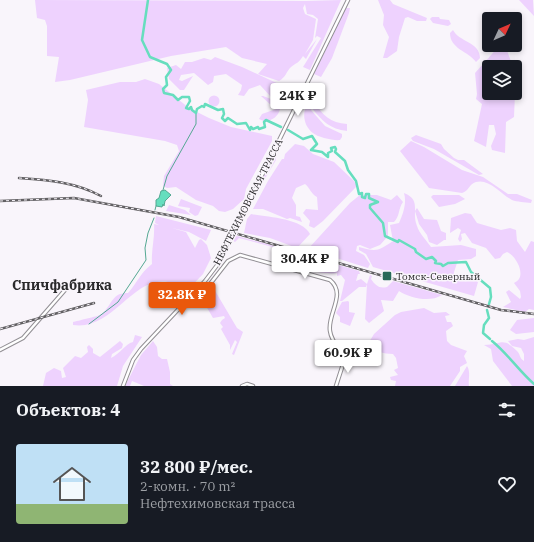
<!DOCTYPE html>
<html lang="ru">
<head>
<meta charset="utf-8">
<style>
	body { margin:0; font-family:"IBM Plex Serif",serif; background:#20242c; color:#f1f3f6; height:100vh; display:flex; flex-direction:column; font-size:15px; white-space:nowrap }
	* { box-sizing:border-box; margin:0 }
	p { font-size:13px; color:#9ea1a6 }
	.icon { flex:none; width:22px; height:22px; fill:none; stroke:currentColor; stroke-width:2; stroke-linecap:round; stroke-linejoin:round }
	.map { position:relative; height:386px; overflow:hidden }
	.panel { display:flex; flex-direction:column; background:#171b24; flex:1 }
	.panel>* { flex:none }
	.needle { width:26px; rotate:46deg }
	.fabs { position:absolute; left:482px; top:12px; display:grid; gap:8px }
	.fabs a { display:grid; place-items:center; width:40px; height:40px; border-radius:4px; background:#171b24; box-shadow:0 2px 6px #0003; font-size:20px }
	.price { position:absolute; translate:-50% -34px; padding:0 9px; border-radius:4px; background:#fff; color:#222; font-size:13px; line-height:26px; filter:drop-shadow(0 1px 2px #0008) }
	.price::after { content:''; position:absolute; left:50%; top:24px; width:12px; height:9px; margin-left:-6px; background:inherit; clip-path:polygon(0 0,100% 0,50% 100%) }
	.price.current { background:#ea580c; color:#fff }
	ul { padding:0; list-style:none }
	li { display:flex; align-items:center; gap:12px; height:100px; padding:0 16px }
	li span { display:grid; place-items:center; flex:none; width:112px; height:80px; border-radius:4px; color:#555 }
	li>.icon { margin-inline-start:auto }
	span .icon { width:48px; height:48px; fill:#fffc; stroke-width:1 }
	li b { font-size:17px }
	h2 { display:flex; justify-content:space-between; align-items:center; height:48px; padding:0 16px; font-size:17px }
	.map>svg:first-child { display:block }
</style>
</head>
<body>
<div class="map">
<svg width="534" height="386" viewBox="0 0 534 386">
	<rect width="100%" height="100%" fill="#f9f5fb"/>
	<!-- green -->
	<g fill="#eed2fe">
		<path d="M35,0L306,1L341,0L310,70L303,67L321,38L317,36L315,38L318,19L313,15L307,14L305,4L303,8L305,14L316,19L313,40L305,54L317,39L306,59L303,56C299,63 296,63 291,67C286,72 286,77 279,81L258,74L267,64L242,58L226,47L171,56L70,80L55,82L59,57L47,56V26L45,20L37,18Z"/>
		<path d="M378,0H390L393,4L427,18L426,21H417L408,17L405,18L399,37L397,51L387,58H383L389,37L383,25L384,15Z"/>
		<path d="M519,0H533L534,16Z"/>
		<path d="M346,8H350L349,13L332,58L321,77L314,74Z"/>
		<path d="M432,17H439L440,19L449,20L451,24L448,26L433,23L430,19Z"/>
		<path d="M453,30C459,42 480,42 480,58L476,62C468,51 450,49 450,33Z"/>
		<path d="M500,45H505L513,67H489V93H515L514,117L506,122L505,153L492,150L491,146L496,134L494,125H489L486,147L474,141L482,104L476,99L477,94L475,73Z"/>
		<path d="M215,57L242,67L283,86L294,89V93L281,105L272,106L261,96H263L271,99L272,98L260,85L249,89L244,96L238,95L241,90L242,85L226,74L214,76L213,82L208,85L194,73L181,75L179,80L182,81L193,76L184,90H180L169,79L167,68L176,65L181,69L185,62H192L204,58L211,60Z"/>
		<path d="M145,79L159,84L189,108L209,118L231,127L272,136V141L246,189L244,199L233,209L225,212L219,211L213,206L196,200L176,187L167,188L163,186L164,176L179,151L177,145L165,141L84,127L88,100L86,90L120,82H136Z"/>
		<circle cx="214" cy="101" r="5.5"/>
		<path d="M312,99L314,100C321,115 331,123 347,124V131C330,129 322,121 312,108L311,110L325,126L342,134V137L340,140C334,141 317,137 313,133C302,125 301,107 312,99Z"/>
		<path d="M279,108L280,109C278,117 273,119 266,122L259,119L262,114Z"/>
		<path d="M416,135L441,144L444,149L454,158L458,160H464L483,174L479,175L434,149L413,141L411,138Z"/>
		<path d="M281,141L280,149L276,152V160L260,187H258Z"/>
		<path d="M411,141L424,147L462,170L483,177L508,194H517L532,200L531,203C525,202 517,202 512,200C502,195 489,178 476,182C469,184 469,191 462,193L429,188L400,151Z"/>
		<path d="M295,144L304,146L313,154L334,162L354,181L357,186L323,221L314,228L309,226L310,221L303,213L306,209L318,210L317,197C311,194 310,188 305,184L296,188L292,198L296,205V216L300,217L302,222L290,218L287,219L263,209H253L268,181L282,159H284L285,154Z"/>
		<path d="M404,193C422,200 411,212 417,226C419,233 427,241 431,247L461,245L476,249V256L471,259L458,260L454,272V280L474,279L478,282L474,296L373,267L366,254L359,250V247C377,252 378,251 393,241L390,225L399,223C403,214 407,203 404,193Z"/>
		<path d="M360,195H377L391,200L397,195L403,202C398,209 400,216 394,222H388V236L380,245L370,249L360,245L357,246L356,251L364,255L370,264L368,268L317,252L309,248L350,203Z"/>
		<path d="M433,195H459L465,199L455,204L439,207L431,197Z"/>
		<path d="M181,199L202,207L198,215L195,216L189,212L190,208L178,206Z"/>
		<path d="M169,205L185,210L191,215L166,211Z"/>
		<path d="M417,208L424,219L437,220L441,231L446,233V240H444L437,245L429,242L427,235L419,224L415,211Z"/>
		<path d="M465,213L471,214L477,223L501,230L510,228L516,230L517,241L525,252L531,241L534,242V310L529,309L525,312L503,307L511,302L506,292L509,290L520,299L521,297L520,291L514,283C515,282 518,281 519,279C524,271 515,255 507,252L503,254L500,258L495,259L486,248L472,243L465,233L461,234L462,239L460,242L458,239L461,230L458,228L450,233L451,218Z"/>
		<path d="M251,214C266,217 302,218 310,234L297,248L270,238L244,233L247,219Z"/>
		<path d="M156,216L211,230L206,241L189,232L172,228L186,232L195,248L199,240L201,239L207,245L211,258L203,274L181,297H178L170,289L168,282C132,276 113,331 73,325V322C77,321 98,316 100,315C112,307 111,292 128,293C138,282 140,273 152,264C151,250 155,238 154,224L159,225L155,223Z"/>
		<path d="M235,234L237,236L296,252L295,253L239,238L235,242L232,240Z"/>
		<path d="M300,254L359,271L360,274H358L356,281L361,279L367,284L370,275L372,276L371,279C375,285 379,289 387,287L393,281L442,295C430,303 410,298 399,291L393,301L381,300L384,311L369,323L365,319L367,284L366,287H359L342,301H340L345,280L341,275L337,276V273C325,275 300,269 292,262L289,264L280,259L281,256L297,260Z"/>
		<path d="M214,289L237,328L243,332L234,355L232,354L237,342L235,340L230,350V345L221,329L223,327L220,323L222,320L225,318L224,316L213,318L202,299L192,300L200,291L208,292Z"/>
		<path d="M348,301L349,302V312L355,313L350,326L340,322V317L336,313L342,302Z"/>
		<path d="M424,308L434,313L446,312L450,315L445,316L447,322H451L453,326L446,331L447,341L451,345L467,351L464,356L467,363L460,367V371L450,386H395L396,381L391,380L390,377L398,375L394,370L398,368L396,358L393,354C383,354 375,351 368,344L374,334L395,315L401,312Z"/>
		<path d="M534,318V332L516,334L510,330L517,320Z"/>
		<path d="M135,335L142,337L123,366L117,386H43L46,373L54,368L61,371L62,378L66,377L63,368L75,356L81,358L88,352L87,347L89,345L93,349V353L100,357L120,341L123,344L122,348L112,354L111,358C120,354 125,344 133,342Z"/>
		<path d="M534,337V386H512L493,361L491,349L484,345C502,345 502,336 517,351C521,355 519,358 524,361V354L521,348L512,346L508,341L518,339L524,340Z"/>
		<path d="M153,341L157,347L158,356L162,359H167L170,372V384L173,386H144L132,381L130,386H125L141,355Z"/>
		<path d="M467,366C471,372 468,379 469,386H455Z"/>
	</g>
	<!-- water -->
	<path fill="#66debe" stroke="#54a892" d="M165,190L171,195L165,201L164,206L163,204L162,207L156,206V200L159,198L161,191Z"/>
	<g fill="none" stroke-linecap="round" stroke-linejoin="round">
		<!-- stream -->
		<g stroke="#54a892" stroke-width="1">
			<path d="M163,190L167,176L196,124V113"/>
			<path d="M155,210L156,206"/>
			<path d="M89,324L118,302L146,260L145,248L148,233L154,218"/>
		</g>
		<!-- river -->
		<g stroke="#66debe" stroke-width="2.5">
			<path d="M148,0L142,40L150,57L167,64L171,70L166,77L167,85L163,89L164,93L173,95L178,100L182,97H189L190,101L186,108L189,109L191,107L192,110L196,113L197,109L202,106L204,107L205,104L218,110L223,109L224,114L222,118L225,121L228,118L237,124L246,123L250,130L251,127L253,129L258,127L259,129L265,127L264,122L266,120L281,127"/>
			<path d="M288,130L303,139L312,136L317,144L311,150L322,152L328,157V153L332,151L331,148L335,147L336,149L335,152L345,161L348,170L356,181L359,194L362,193V197L365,198L366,194H369V198L378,202L370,205V208L383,223L385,236L398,242L399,240L415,249L416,252L426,259L432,257L436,261L435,263L441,264L443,266L448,263L466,262L471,272L490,288L491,297L489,304"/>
			<path d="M487,310L489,318L484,325L483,333L490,339"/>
			<path d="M492,341C508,354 519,371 534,384"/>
		</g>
		<!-- secondary casing -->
		<g stroke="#928f94" stroke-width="4.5">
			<g id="secondary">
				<path d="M236,228L348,0"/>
				<path d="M197,290L210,284L228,261L240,255L330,280C347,294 327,314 330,331C331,341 340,350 345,358L336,386"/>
				<path d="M0,350L23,338L65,290"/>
				<path d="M123,386L133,360L141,349L205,281L218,264L229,241"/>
				<path d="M242,386L247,384L253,386"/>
			</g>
		</g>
		<!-- secondary -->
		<use href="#secondary" stroke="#fff" stroke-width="2.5"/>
		<!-- rail casing -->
		<g stroke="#626063" stroke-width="2.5">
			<g id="rail">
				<path d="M19,178C48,180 75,182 101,196"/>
				<path d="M0,201L74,198L179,217L501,310L534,314"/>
				<path d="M0,329L94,303"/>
			</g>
		</g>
		<!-- rail -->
		<use href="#rail" stroke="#f9f5fb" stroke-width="1" stroke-dasharray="3" stroke-linecap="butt"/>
		<!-- secondary-bridge casing -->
		<g stroke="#928f94" stroke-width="4.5" stroke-linecap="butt">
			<path id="secondary-bridge" d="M229,241L236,228"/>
		</g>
		<!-- secondary-bridge -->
		<use href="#secondary-bridge" stroke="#fff" stroke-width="2.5"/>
	</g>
	<!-- markers -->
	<rect fill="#286a59" stroke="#f9f5fb" stroke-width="1.5" x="382" y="271" width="10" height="10" rx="2"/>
	<g text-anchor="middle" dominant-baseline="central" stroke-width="3" stroke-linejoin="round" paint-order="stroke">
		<!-- street labels -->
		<g font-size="10" fill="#2a292b" stroke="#f9f5fb">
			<text transform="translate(248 202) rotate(-63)">НЕФТЕХИМОВСКАЯ ТРАССА</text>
		</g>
		<!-- poi labels -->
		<g font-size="10" fill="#2a292b" stroke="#f9f5fb" text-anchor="start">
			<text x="396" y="276">Томск-Северный</text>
		</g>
		<!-- district labels -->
		<g font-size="14" font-weight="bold" fill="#2a292b" stroke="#f9f5fb">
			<text x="62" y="285">Спичфабрика</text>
		</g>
	</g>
</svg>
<div class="fabs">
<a><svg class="needle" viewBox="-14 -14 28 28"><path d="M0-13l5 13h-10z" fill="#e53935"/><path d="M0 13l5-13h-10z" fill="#9ea1a6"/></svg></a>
<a><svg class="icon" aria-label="layers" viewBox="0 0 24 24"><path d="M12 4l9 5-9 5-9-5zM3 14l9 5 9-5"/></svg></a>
</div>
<b class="price" style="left:298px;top:117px">24K ₽</b>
<b class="price" style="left:305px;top:280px">30.4K ₽</b>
<b class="price current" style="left:182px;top:316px">32.8K ₽</b>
<b class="price" style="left:348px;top:374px">60.9K ₽</b>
</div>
<section class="panel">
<h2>Объектов: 4<svg class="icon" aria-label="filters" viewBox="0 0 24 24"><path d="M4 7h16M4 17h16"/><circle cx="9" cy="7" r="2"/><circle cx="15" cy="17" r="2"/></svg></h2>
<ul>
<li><span style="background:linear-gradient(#bfe0f5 75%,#8fb573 0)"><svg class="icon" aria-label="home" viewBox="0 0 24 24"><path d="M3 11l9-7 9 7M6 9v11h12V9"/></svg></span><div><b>32 800 ₽/мес.</b><p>2-комн. · 70 m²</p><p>Нефтехимовская трасса</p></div><svg class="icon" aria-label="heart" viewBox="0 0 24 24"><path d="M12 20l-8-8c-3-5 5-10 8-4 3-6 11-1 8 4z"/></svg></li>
</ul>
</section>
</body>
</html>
